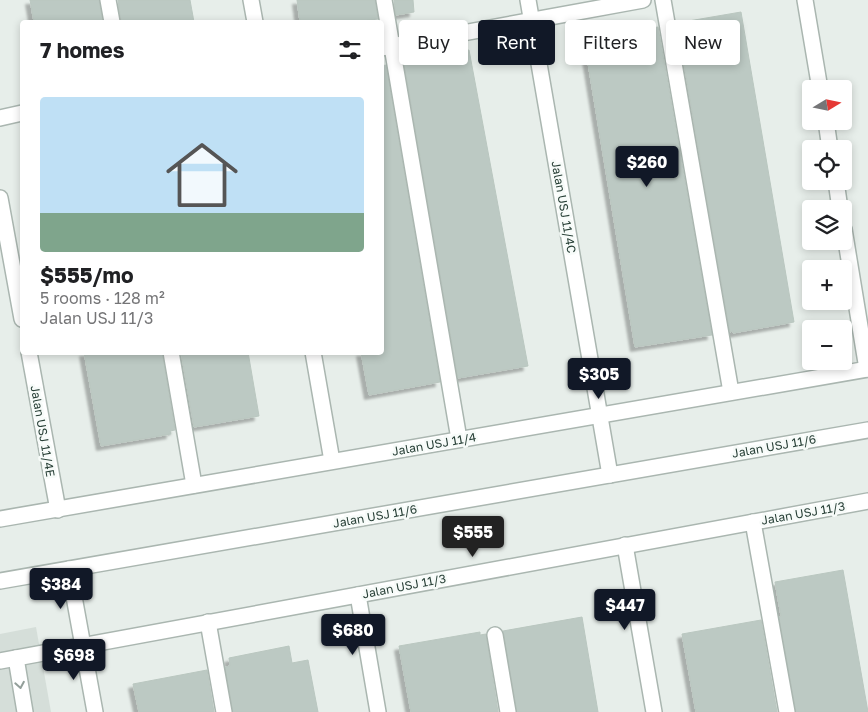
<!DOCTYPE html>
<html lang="en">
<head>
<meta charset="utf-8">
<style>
	body { margin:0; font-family:"Golos Text",sans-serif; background:#f2f2f2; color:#202124; height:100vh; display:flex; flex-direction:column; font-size:19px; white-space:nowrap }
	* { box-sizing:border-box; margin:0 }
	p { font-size:16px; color:#757577 }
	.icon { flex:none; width:28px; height:28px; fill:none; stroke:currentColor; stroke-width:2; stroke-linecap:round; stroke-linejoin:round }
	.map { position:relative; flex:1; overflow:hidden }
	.panel { position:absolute; left:20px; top:20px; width:364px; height:335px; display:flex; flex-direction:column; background:#fff; border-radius:5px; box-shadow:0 2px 8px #0003 }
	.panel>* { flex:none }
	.top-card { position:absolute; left:399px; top:20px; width:394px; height:45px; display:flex; gap:10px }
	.needle { width:32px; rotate:80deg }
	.fabs { position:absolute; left:802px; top:80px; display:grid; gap:10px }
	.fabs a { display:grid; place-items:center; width:50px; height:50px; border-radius:5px; background:#fff; box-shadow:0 2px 8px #0003; font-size:25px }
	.price { position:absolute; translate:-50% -42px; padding:0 11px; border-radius:5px; background:#111827; color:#fff; font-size:16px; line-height:32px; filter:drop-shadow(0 1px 2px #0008) }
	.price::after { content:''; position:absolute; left:50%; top:30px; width:15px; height:11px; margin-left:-8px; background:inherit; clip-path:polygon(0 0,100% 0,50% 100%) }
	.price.on { background:#222; color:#fff }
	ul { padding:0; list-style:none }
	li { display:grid; align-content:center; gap:10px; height:265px; padding:0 20px }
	li span { display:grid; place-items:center; height:155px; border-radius:5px; color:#555 }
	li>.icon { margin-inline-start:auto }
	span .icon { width:90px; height:90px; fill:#fffc; stroke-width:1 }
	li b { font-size:21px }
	h2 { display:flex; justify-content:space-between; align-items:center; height:60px; padding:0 20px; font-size:21px }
	.chip { padding:0 18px; border-radius:5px; background:#fff; box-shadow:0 2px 8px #0003; font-size:18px; line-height:45px }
	.chip.on { background:#111827; color:#fff }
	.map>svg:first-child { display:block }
</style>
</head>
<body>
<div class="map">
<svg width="868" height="712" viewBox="0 0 868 712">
	<defs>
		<filter id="shadow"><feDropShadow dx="-4.5" dy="4.5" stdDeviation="1" flood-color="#0004"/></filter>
	</defs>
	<rect width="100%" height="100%" fill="#e7eeea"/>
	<!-- built -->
	<path fill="#d5ded9" d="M36,627L51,712H0V634Z"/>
	<!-- building -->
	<g fill="#bcc9c3" stroke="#bac7c0" filter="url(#shadow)">
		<path d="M30,0H99L103,22H34Z"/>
		<path d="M118,0H190L194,22H121Z"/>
		<path d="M297,0H375L378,19L356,22H300Z"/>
		<path d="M394,0H413L414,12L396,15Z"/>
		<path d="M741,12L794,322L733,333V331L730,332L677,23Z"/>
		<path d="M658,27L712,335L635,347L584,39Z"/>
		<path d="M469,50L528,366L458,378L404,62Z"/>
		<path d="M386,65L440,382L369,395L361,352H381V66Z"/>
		<path d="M84,352H162L175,430L170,431L171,434L101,446Z"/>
		<path d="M181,352H248L259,416L194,427Z"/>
		<path d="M843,570L868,712H796L779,617L781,616L775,582Z"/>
		<path d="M582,617L598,712H517L503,631Z"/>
		<path d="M761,620L777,712H696L682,634Z"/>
		<path d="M480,632V635L486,634L498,712H411L399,646Z"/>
		<path d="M289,646L292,663L308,660L318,712H233L225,667L230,666L229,658Z"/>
		<path d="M207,670L214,712H139L133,684Z"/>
	</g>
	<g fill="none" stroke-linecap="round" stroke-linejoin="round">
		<!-- minor casing -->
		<g stroke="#aab6b0" stroke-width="18">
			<g id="minor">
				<path d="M108,0L112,22"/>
				<path d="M251,0L255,22"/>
				<path d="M384,0L459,439"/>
				<path d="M528,0L610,475"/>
				<path d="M663,0L731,392"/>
				<path d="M805,0L820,89"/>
				<path d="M381,48L643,0"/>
				<path d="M0,118L22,113"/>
				<path d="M826,121L830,149"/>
				<path d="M836,181L840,209"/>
				<path d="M0,198L22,319"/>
				<path d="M844,229L867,369"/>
				<path d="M29,352L58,510"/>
				<path d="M171,352L194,485"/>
				<path d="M313,352L332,461"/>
				<path d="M0,519L868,369"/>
				<path d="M753,522L787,712"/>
				<path d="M625,545L654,712"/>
				<path d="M69,569L95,712"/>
				<path d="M0,581L868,430"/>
				<path d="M358,595L378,712"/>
				<path d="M208,622L224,712"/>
				<path d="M495,635L508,712"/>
				<path d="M16,658L25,712"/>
				<path d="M0,661L868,501"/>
			</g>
		</g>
		<!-- minor -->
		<use href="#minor" stroke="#fff" stroke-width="15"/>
	</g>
	<!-- one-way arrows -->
	<defs><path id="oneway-chevron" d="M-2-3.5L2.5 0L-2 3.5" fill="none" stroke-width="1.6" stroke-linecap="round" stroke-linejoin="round" transform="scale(1.25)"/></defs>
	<use stroke="#939f9a" href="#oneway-chevron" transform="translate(20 685) rotate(80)"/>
	<g text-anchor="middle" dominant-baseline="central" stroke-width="5" stroke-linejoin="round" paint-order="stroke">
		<!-- street labels -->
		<g font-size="12" fill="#273f36" stroke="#f7fbf9">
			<text transform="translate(564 207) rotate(80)">Jalan USJ 11/4C</text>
			<text transform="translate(43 431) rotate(80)">Jalan USJ 11/4E</text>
			<text transform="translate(434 444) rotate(-10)">Jalan USJ 11/4</text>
			<text transform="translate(774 446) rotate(-10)">Jalan USJ 11/6</text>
			<text transform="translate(803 513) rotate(-10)">Jalan USJ 11/3</text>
			<text transform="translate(375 516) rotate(-10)">Jalan USJ 11/6</text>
			<text transform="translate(404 586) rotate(-11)">Jalan USJ 11/3</text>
		</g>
	</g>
</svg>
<div class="fabs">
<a><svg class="needle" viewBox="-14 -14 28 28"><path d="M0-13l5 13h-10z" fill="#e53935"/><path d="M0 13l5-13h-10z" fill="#757577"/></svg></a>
<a><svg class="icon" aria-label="locate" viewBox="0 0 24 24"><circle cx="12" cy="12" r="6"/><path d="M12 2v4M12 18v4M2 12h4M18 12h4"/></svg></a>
<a><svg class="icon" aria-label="layers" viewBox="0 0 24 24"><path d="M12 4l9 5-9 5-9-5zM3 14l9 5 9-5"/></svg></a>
<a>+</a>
<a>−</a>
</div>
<b class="price" style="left:647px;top:188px">$260</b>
<b class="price" style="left:599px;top:400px">$305</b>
<b class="price on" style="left:473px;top:558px">$555</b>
<b class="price" style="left:61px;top:610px">$384</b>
<b class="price" style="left:625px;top:631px">$447</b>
<b class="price" style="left:353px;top:656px">$680</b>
<b class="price" style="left:74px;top:681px">$698</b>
<div class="top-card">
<a class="chip">Buy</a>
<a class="chip on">Rent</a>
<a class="chip">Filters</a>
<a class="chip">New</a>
</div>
<section class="panel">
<h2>7 homes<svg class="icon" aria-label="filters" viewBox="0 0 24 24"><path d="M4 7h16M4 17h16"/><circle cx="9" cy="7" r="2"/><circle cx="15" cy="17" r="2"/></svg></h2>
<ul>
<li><span style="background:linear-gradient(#bfe0f5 75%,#7fa58c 0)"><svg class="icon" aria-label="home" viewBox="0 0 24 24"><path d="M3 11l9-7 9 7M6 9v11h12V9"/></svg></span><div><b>$555/mo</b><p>5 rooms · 128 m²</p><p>Jalan USJ 11/3</p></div></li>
</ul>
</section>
</div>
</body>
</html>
